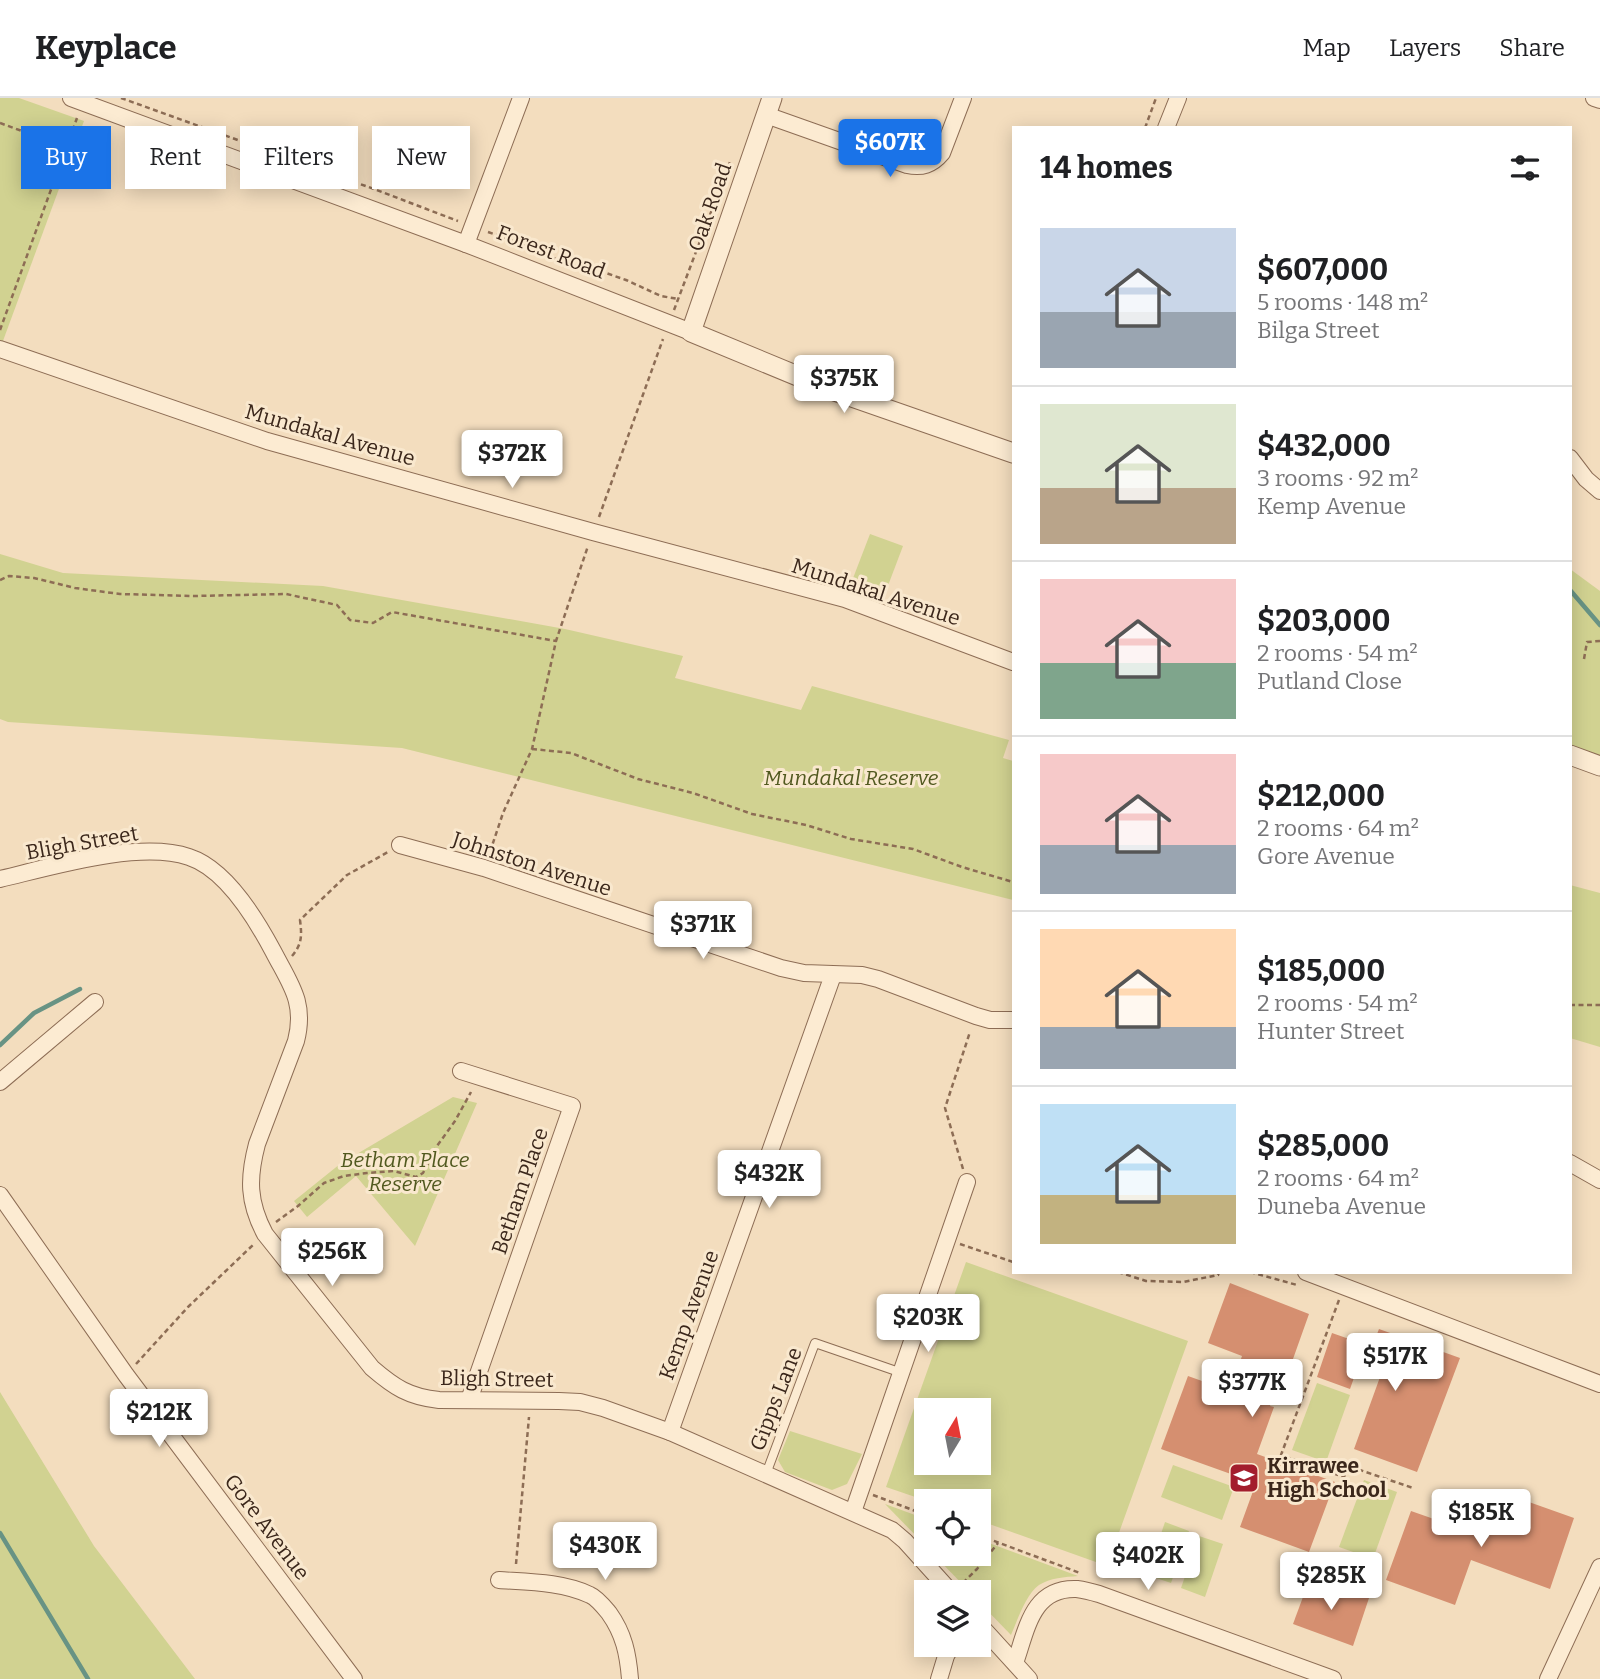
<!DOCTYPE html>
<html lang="en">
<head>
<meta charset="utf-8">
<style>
	body { margin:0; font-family:Bitter,serif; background:#f2f2f2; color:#202124; height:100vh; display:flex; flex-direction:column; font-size:26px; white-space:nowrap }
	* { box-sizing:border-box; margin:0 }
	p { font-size:23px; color:#757577 }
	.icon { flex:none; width:38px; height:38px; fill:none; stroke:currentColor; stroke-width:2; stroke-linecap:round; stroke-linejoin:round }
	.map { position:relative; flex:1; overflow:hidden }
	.drawer { position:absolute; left:1012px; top:28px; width:560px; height:1148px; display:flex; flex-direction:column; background:#fff; border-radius:0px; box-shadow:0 4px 18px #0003 }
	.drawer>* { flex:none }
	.guide { position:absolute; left:21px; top:28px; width:665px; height:63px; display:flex; gap:14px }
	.needle { width:46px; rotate:10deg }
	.buttons { position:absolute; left:914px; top:1300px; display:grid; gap:14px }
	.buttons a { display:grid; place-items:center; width:77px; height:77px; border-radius:0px; background:#fff; box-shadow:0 4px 18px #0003; font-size:35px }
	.price { position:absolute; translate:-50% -60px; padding:0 16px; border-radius:7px; background:#fff; color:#222; font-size:23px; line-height:46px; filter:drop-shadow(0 2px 4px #0008) }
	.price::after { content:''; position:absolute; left:50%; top:42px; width:21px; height:16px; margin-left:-10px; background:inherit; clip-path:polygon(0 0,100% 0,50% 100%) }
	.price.selected { background:#1a73e8; color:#fff }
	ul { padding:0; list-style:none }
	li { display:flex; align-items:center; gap:21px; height:175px; padding:0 28px }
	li+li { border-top:2px solid #e0e0e0 }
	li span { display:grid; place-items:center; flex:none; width:196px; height:140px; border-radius:0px; color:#555 }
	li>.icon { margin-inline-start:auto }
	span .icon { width:84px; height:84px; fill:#fffc; stroke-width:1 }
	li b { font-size:30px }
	h2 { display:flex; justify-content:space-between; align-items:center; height:84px; padding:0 28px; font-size:30px }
	.pill { padding:0 24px; border-radius:0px; background:#fff; box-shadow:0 4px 18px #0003; font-size:24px; line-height:63px }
	.pill.selected { background:#1a73e8; color:#fff }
	header { display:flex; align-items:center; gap:42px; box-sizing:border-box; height:98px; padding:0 35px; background:#fff; border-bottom:2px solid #e0e0e0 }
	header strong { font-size:33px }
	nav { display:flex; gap:38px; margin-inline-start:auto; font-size:24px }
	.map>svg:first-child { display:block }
</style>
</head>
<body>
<header>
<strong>Keyplace</strong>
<nav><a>Map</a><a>Layers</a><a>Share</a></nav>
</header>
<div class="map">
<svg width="1600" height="1581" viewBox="0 0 1600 1581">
	<rect width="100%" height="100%" fill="#f3ddbe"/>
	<!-- green -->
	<g fill="#d1d291" fill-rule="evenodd">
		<path d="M0,0H19L84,23L0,251Z"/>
		<path d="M870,436L903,448L878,514L845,501Z"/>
		<path d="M0,456L63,475L323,488L565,531L683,558L675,580L801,612L812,588L1009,642L1003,660L1013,663V802L402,650L8,624L0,621Z"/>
		<path d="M1570,471L1600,493V665L1570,653Z"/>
		<path d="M1570,787L1600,795V949L1570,940Z"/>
		<path d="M453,999L477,1005L415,1148L356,1078L307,1119L294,1103L340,1066Z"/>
		<path d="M966,1164L1188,1243L1107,1468L978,1422V1404L927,1403L886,1389ZM926,1312H978V1365H926Z"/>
		<path d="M1317,1285L1350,1297L1326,1364L1292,1352Z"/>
		<path d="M0,1294L94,1448L195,1581H0Z"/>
		<path d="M790,1333L862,1356L847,1386L832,1392L785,1374L778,1362Z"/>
		<path d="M1173,1367L1234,1389L1222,1422L1161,1399Z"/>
		<path d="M1364,1382L1397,1394L1373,1461L1339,1449Z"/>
		<path d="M885,1406L926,1421V1448Z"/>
		<path d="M1165,1424L1189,1433L1171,1485L1147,1477Z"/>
		<path d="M1199,1438L1223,1446L1205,1499L1181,1490Z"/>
		<path d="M978,1441L1078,1478C1065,1479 1050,1480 1039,1487C1026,1496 1017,1523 1011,1537L978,1503V1494H970L933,1456H978Z"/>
	</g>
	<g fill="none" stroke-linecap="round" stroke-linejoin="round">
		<!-- stream -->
		<g stroke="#689384" stroke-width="4.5">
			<path d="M1570,492L1600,527"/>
			<path d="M0,947L34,915L80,891"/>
			<path d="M0,1435L88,1581"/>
		</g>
	</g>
	<!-- building -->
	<g fill="#d58f70">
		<path d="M1230,1185L1309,1216L1288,1275L1283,1273L1270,1308L1274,1309L1257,1356L1335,1384L1309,1454L1240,1429L1256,1385L1161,1351L1188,1278L1230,1293L1242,1258L1208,1245Z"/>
		<path d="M1379,1231L1460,1260L1417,1374L1354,1351L1384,1268L1361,1260L1350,1291L1317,1279L1332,1235L1372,1249Z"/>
		<path d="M1504,1395L1574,1420L1550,1491L1471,1462L1455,1507L1386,1482L1411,1413L1488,1440Z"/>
		<path d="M1310,1480L1369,1500L1353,1548L1293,1526Z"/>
	</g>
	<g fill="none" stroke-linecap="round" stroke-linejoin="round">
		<!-- service casing -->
		<g stroke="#8d6d55" stroke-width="10">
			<path id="service" d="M766,1376L815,1245L902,1275"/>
		</g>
		<!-- minor casing -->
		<g stroke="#8d6d55" stroke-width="18">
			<g id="minor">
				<path d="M71,0L466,146L691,234"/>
				<path d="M1594,0L1600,2"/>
				<path d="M766,17L907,67C922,70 932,67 942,55L963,0"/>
				<path d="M1166,30L1178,0"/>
				<path d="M466,146L521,0"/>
				<path d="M0,251L267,343L593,434L845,501L1013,564"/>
				<path d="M1570,360L1586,381L1600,393"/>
				<path d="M400,747L484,770L781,870L804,875L862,877L878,881L976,918L990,922H1013"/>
				<path d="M0,781C51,769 139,742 189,759C226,771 256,821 273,853C290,886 306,904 296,943L257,1046C248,1080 248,1104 265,1136L372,1270C394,1289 409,1299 439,1302L559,1303L580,1304L603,1310L670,1334L892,1432L905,1443L951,1494"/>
				<path d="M461,973L572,1008L469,1302"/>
				<path d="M0,984L95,904"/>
				<path d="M1570,1065L1600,1082"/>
				<path d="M0,1097L126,1277L354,1581"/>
				<path d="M1306,1174L1600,1286"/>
				<path d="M670,1334L833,877"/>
				<path d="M853,1414L967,1084"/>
				<path d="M499,1482C529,1484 563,1484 590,1497C597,1500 604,1509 609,1515C624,1536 628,1556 630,1581"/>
				<path d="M978,1525L1029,1581"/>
				<path d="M1015,1565C1027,1531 1032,1489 1077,1491C1084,1492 1092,1494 1099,1496L1333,1581"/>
				<path d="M939,1581L946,1558L952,1547"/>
				<path d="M1548,1581L1600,1469"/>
			</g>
		</g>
		<!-- tertiary casing -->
		<g stroke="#8d6d55" stroke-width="21">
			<g id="tertiary">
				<path d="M772,0L691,234L829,291L1013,355"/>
				<path d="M1570,657L1600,668"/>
			</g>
		</g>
		<!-- path -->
		<g stroke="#8d6d55" stroke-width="2.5" stroke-dasharray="5 3.5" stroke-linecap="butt">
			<path d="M121,0L374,91L458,123"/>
			<path d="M0,25L55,45L71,35"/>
			<path d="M1145,30L1156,0"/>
			<path d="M488,134L540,152L559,163L578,169H589L626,182L661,198L678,201"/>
			<path d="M674,212L730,64"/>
			<path d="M0,232L77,20"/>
			<path d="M599,419L663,241"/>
			<path d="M0,482L9,478L34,480L75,490L120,496L193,498L286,496L337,507L350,522L373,525L392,514L556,543"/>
			<path d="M1584,561L1587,544L1600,543"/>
			<path d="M532,651L571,655L638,681L693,695L752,716L806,727L851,741L913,751L962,769L1013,784"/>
			<path d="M490,754L503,715L532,651L556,543L588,448"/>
			<path d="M292,858C302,846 302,838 300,822L347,777L388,754"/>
			<path d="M1570,907H1600"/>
			<path d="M963,1071L945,1010L970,934"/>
			<path d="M276,1124L298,1108L324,1085L344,1078L367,1075L394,1073L416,1079L423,1075L437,1048L455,1023L471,994"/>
			<path d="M960,1146L1013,1164"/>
			<path d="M1118,1174L1146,1183L1183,1184L1218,1177L1219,1174"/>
			<path d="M1250,1174L1297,1187"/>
			<path d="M1339,1202L1281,1357L1344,1379L1348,1368L1413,1390"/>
			<path d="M136,1266L188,1209L254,1146"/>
			<path d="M873,1397L926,1417"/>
			<path d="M978,1437L1080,1475"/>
			<path d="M516,1466L529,1319"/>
			<path d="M963,1485L977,1471L998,1445"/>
		</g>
		<!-- service -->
		<use href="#service" stroke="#fcebd2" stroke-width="8"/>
		<!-- minor -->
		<use href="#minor" stroke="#fcebd2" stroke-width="16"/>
		<!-- tertiary -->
		<use href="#tertiary" stroke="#fcebd2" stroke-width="19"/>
	</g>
	<!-- icons -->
	<defs>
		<g id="school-square" transform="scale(1.575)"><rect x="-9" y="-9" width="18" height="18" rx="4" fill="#a31e2d" stroke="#f9e8ce"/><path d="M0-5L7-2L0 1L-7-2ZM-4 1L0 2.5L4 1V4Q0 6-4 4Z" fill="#fff"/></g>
	</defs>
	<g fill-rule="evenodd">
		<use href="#school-square" x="1244" y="1380"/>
	</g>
	<g text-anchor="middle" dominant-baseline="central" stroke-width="6" stroke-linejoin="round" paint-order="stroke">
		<!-- street labels -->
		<g font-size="21" fill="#3b271b" stroke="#f9e8ce">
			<text transform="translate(710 109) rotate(-71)">Oak Road</text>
			<text transform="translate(551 154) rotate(21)">Forest Road</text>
			<text transform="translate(330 337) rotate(16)">Mundakal Avenue</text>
			<text transform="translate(876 494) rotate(18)">Mundakal Avenue</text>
			<text transform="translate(82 745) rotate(-10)">Bligh Street</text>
			<text transform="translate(532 766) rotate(18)">Johnston Avenue</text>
			<text transform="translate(520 1093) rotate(-71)">Betham Place</text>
			<text transform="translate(689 1217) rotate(-70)">Kemp Avenue</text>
			<text transform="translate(497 1281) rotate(1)">Bligh Street</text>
			<text transform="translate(776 1301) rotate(-69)">Gipps Lane</text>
			<text transform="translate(267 1429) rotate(53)">Gore Avenue</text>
		</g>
		<!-- park labels -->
		<g font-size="21" font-style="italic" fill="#51591f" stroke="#f9e8ce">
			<text x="851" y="680">Mundakal Reserve</text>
			<text x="405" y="1062">Betham Place<tspan x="405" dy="24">Reserve</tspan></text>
		</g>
		<!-- poi labels -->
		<g font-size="21" font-weight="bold" fill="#3b271b" stroke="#f9e8ce" text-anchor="start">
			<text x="1267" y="1368">Kirrawee<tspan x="1267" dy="24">High School</tspan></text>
		</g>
	</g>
</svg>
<div class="buttons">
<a><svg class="needle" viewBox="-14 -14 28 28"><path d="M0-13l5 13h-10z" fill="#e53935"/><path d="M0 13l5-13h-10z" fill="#757577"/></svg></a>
<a><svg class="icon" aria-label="locate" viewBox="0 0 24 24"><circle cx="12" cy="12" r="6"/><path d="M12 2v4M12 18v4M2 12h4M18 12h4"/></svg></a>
<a><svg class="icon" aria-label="layers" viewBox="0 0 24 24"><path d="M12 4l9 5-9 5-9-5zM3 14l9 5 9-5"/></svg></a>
</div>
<b class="price selected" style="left:890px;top:81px">$607K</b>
<b class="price" style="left:844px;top:317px">$375K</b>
<b class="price" style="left:512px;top:392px">$372K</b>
<b class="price" style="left:703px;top:863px">$371K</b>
<b class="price" style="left:769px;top:1112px">$432K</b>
<b class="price" style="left:332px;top:1190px">$256K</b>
<b class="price" style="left:928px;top:1256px">$203K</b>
<b class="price" style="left:1395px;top:1295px">$517K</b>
<b class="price" style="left:1252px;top:1321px">$377K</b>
<b class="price" style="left:159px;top:1351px">$212K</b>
<b class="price" style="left:1481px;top:1451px">$185K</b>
<b class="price" style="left:605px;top:1484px">$430K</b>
<b class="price" style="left:1148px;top:1494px">$402K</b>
<b class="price" style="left:1331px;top:1514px">$285K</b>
<div class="guide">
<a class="pill selected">Buy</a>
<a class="pill">Rent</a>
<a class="pill">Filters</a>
<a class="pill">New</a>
</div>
<section class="drawer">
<h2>14 homes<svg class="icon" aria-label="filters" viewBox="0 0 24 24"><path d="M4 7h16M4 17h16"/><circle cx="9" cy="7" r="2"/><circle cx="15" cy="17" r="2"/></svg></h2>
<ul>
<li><span style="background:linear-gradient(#c9d6e8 60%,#9aa5b1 0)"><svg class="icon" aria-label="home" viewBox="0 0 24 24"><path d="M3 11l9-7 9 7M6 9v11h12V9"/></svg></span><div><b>$607,000</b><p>5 rooms · 148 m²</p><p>Bilga Street</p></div></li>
<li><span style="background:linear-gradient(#dfe7d0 60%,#b9a48a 0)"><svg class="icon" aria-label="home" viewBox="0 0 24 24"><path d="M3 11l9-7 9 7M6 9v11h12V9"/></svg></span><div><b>$432,000</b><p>3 rooms · 92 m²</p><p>Kemp Avenue</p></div></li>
<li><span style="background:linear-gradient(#f6c9c9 60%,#7fa58c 0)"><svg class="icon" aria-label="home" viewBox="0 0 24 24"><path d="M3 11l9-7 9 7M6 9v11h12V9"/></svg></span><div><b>$203,000</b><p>2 rooms · 54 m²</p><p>Putland Close</p></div></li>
<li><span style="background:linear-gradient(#f6c9c9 65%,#9aa5b1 0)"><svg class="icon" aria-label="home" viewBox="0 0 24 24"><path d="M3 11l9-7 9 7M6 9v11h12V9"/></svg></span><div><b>$212,000</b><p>2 rooms · 64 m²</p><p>Gore Avenue</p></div></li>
<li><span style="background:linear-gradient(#ffd9b3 70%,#9aa5b1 0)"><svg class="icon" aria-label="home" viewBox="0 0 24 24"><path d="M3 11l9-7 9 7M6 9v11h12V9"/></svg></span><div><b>$185,000</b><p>2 rooms · 54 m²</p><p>Hunter Street</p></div></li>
<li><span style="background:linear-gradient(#bfe0f5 65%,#c2b280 0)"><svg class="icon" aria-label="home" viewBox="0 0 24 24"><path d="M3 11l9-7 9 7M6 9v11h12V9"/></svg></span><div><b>$285,000</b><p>2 rooms · 64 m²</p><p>Duneba Avenue</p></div></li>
</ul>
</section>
</div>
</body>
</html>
